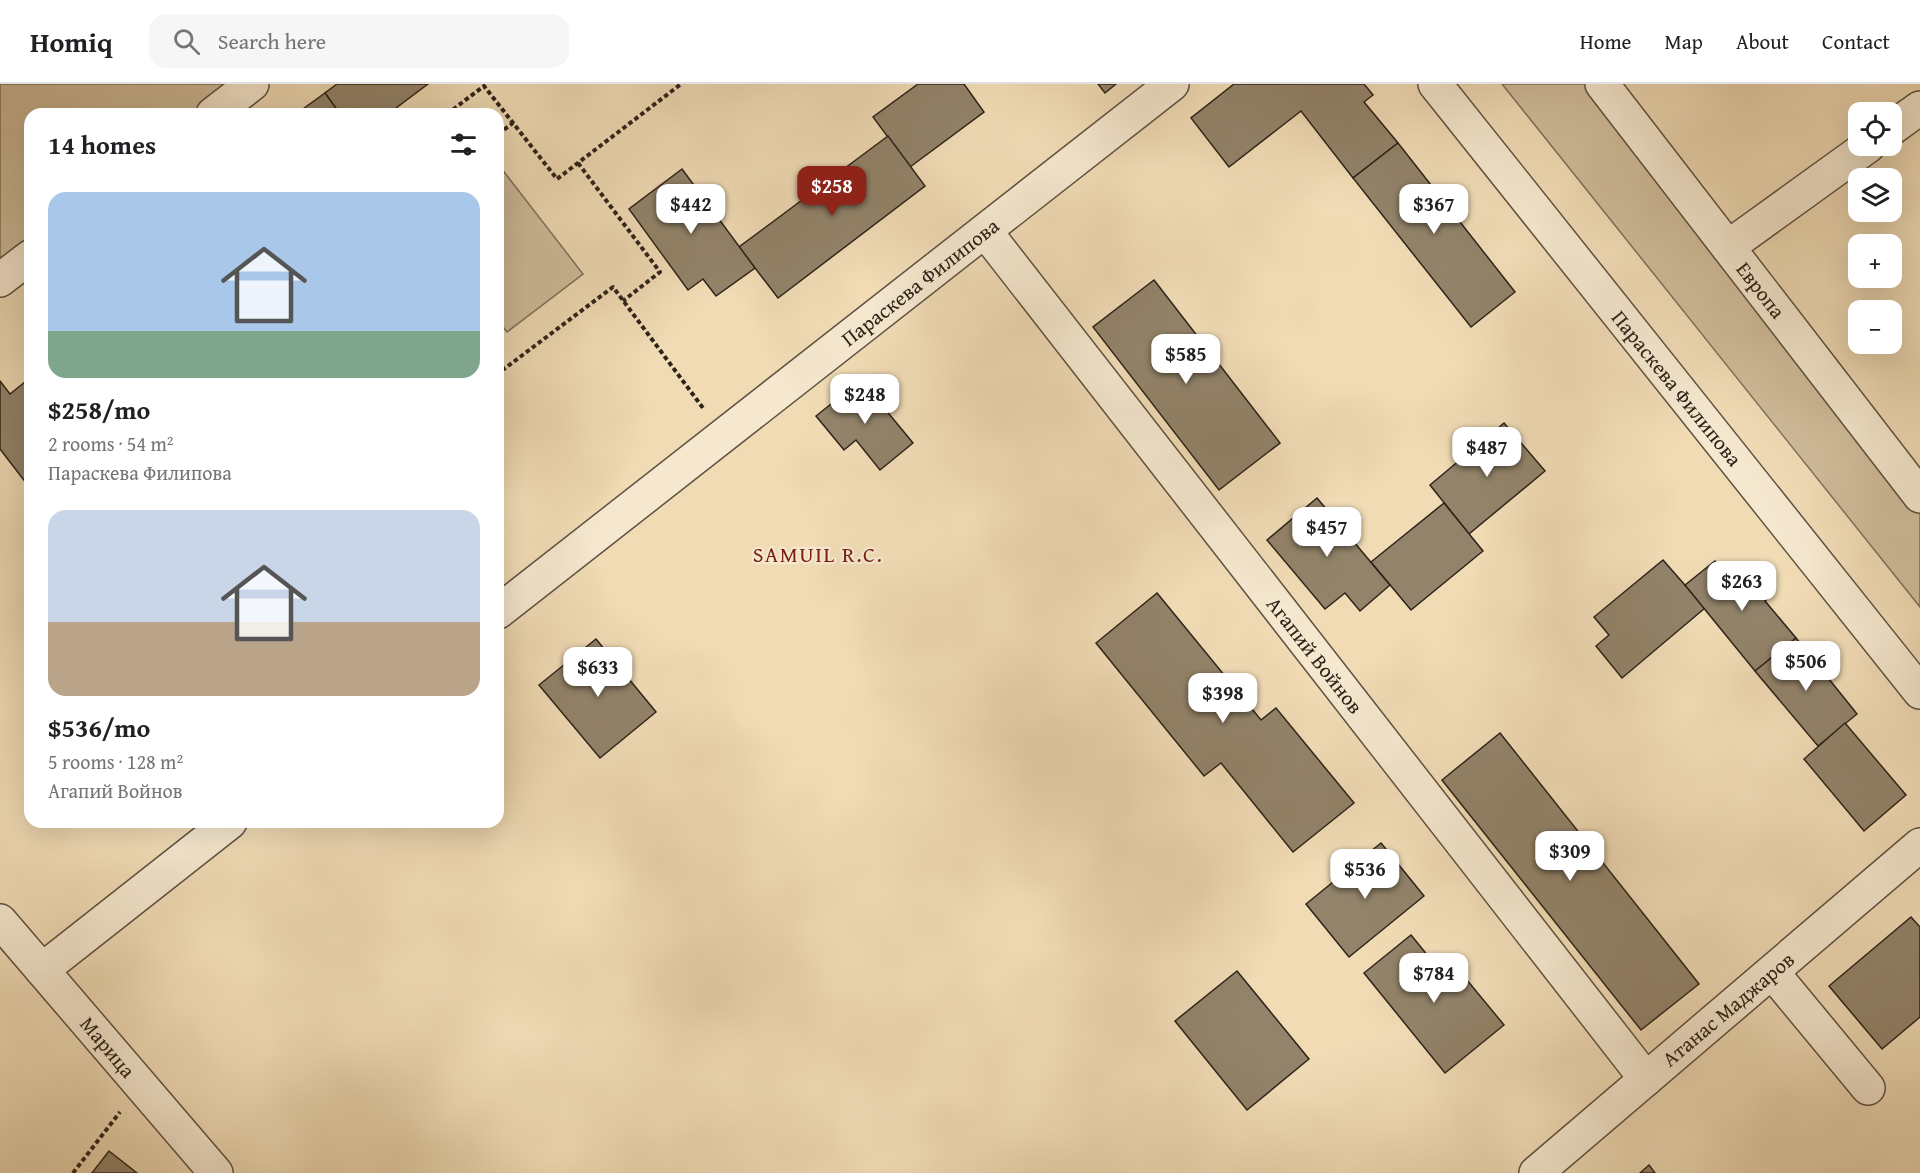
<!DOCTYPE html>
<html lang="en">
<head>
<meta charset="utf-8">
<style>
	body { margin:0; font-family:"Gentium Book Plus",serif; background:#f6f6f6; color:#202124; height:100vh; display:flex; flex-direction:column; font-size:22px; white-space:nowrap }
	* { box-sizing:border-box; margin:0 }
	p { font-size:20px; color:#757577 }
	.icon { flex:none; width:33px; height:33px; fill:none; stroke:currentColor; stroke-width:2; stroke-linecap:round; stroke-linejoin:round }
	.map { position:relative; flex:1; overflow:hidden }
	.side { position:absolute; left:24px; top:24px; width:480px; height:720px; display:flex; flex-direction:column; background:#fff; border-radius:18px; box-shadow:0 6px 24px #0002 }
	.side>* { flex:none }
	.controls { position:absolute; left:1848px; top:18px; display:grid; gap:12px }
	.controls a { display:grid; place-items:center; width:54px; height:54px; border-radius:12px; background:#fff; box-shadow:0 6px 24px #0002; font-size:30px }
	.price { position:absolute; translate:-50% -51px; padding:0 14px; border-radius:12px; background:#fff; color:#222; font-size:20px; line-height:39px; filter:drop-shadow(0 2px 3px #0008) }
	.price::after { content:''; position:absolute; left:50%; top:36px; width:18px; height:14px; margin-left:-9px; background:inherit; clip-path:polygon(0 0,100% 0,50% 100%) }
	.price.active { background:#8f2418; color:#fff }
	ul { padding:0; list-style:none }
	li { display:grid; align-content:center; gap:12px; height:318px; padding:0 24px }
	li span { display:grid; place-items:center; height:186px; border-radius:18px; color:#555 }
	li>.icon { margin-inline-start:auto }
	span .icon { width:108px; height:108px; fill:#fffc; stroke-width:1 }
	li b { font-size:26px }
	h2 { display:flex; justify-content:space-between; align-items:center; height:72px; padding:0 24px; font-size:26px }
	header { display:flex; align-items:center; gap:36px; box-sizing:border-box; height:84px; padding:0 30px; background:#fff; border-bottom:2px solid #e0e0e0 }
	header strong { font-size:28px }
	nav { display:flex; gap:33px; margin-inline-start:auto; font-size:21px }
	.search { width:420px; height:54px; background:#f6f6f6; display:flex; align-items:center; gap:15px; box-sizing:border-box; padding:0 21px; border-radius:18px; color:#757577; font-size:22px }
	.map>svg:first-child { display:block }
</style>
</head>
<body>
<header>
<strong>Homiq</strong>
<div class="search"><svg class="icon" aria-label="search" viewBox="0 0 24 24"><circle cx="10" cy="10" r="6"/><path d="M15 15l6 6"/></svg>Search here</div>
<nav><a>Home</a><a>Map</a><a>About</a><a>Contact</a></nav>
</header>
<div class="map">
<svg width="1920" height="1089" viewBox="0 0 1920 1089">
	<rect width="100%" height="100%" fill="#f0dbb5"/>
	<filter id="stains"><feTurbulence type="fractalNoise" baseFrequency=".00333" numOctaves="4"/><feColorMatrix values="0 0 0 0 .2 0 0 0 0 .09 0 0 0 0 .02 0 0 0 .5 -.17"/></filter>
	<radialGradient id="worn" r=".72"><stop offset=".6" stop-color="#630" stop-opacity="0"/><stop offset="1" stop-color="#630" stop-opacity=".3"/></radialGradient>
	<!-- green -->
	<g fill="#cfbc9a" stroke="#7e705a" stroke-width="1.5">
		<path d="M0,0H252L213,30H30V173L0,196Z"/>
		<path d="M1502,0H1602L1920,412V523Z"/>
		<path d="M498,80L583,190L507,248L498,237Z"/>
	</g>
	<!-- building -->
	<g fill="#92836a" stroke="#2d2319" stroke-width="1.5">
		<path d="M337,0H428L388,30H340L325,9Z"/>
		<path d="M918,0H964L984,28L910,83L873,33Z"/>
		<path d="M1098,0H1116L1105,9Z"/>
		<path d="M1234,0H1364L1373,11L1364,18L1398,59L1353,94L1301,27L1229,83L1191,34Z"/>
		<path d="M325,9L340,30H296Z"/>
		<path d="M888,52L925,102L778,214L739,163Z"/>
		<path d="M1398,59L1515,208L1471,243L1353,94Z"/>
		<path d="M682,85L755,184L716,212L703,195L688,206L629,125Z"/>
		<path d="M1154,196L1280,359L1219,406L1093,243Z"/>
		<path d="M861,296L913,359L880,386L856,356L844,366L816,332Z"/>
		<path d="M0,297L10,310L25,298L30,304V404L0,365Z"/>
		<path d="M1504,339L1545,387L1469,450L1430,401Z"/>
		<path d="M1317,414L1390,501L1360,527L1345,509L1325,525L1267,456Z"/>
		<path d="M1444,419L1483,467L1411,526L1371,478Z"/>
		<path d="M1663,476L1705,524L1622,594L1596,562L1609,551L1594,533Z"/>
		<path d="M1715,477L1731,497L1751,480L1774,509L1765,517L1796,554L1755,587L1685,501Z"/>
		<path d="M1157,509L1261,636L1276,624L1354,719L1293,768L1221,679L1204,692L1096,559Z"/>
		<path d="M1796,554L1857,630L1818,662L1755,587Z"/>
		<path d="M596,555L656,628L600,674L539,601Z"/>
		<path d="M1845,639L1906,711L1864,747L1804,675Z"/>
		<path d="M1500,649L1699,900L1641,946L1442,696Z"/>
		<path d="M1381,759L1424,812L1349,873L1306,820Z"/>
		<path d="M1911,833L1920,843V933L1882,965L1829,902Z"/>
		<path d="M1411,851L1450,899L1462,890L1504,941L1445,989L1364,889Z"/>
		<path d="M1237,887L1309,975L1247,1026L1175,937Z"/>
		<path d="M109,1067L137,1089H92Z"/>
		<path d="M1649,1081L1655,1089H1640Z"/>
	</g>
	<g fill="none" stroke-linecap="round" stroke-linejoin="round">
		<!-- minor casing -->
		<g stroke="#5e5140" stroke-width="36">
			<g id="minor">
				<path d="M1435,0L1920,608"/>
				<path d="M1602,0L1920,412"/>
				<path d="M213,30L252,0"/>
				<path d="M1892,44L1920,24"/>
				<path d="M985,147L1646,995"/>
				<path d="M1728,163L1868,62"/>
				<path d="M0,196L30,173"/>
				<path d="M498,528L1172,0"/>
				<path d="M0,837L216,1089"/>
				<path d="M42,886L230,738"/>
				<path d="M1772,888L1868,1004"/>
				<path d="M1536,1089L1920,761"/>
			</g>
		</g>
		<!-- path -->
		<g stroke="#2d2319" stroke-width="4" stroke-dasharray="4.5 3" stroke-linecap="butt">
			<path d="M447,30L484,2L513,39"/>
			<path d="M498,50L513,39L557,95L681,0"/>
			<path d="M578,79L660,188L623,217"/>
			<path d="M498,277L504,285L613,203L703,324"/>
			<path d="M73,1089L120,1028"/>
		</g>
		<!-- minor -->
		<use href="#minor" stroke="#f5e8cf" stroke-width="33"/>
	</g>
	<g text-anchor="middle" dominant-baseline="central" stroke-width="4.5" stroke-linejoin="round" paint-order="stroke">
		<!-- street labels -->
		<g font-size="21" fill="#2d2319" stroke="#f5e8cf">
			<text transform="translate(920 198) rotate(-38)">Параскева Филипова</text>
			<text transform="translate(1761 206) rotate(52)">Европа</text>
			<text transform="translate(1677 304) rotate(51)">Параскева Филипова</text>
			<text transform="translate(1315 571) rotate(52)">Агапий Войнов</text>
			<text transform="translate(1728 925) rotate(-40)">Атанас Маджаров</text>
			<text transform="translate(108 963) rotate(50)">Марица</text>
		</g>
		<!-- neighbourhood labels -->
		<g font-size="22" letter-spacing="1.5" fill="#7a1f14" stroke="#f5e8cf">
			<text x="818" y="470">SAMUIL R.C.</text>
		</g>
	</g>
	<rect width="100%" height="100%" filter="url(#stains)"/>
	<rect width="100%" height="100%" fill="url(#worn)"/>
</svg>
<div class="controls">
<a><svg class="icon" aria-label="locate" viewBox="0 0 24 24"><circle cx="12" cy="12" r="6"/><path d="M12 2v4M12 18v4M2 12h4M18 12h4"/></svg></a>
<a><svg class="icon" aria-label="layers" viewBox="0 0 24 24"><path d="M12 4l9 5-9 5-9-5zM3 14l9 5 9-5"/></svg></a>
<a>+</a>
<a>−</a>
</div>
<b class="price active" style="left:832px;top:133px">$258</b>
<b class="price" style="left:691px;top:151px">$442</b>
<b class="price" style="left:1434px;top:151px">$367</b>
<b class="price" style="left:1186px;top:301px">$585</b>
<b class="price" style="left:865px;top:341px">$248</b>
<b class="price" style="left:1487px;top:394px">$487</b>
<b class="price" style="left:1327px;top:474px">$457</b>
<b class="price" style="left:1742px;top:528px">$263</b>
<b class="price" style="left:1806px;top:608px">$506</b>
<b class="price" style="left:598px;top:614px">$633</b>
<b class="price" style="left:1223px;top:640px">$398</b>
<b class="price" style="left:1570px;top:798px">$309</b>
<b class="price" style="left:1365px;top:816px">$536</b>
<b class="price" style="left:1434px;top:920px">$784</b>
<section class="side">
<h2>14 homes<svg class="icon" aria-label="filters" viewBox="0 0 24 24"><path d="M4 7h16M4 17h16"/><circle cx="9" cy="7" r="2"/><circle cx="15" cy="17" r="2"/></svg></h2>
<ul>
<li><span style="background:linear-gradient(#a9c7e8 75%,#7fa58c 0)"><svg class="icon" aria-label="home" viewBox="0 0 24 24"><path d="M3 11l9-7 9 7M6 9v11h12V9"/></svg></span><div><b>$258/mo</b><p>2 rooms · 54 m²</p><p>Параскева Филипова</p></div></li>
<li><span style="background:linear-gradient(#c9d6e8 60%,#b9a48a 0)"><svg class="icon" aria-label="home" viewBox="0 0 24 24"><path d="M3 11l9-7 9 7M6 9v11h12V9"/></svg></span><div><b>$536/mo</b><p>5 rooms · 128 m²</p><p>Агапий Войнов</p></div></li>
</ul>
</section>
</div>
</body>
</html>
